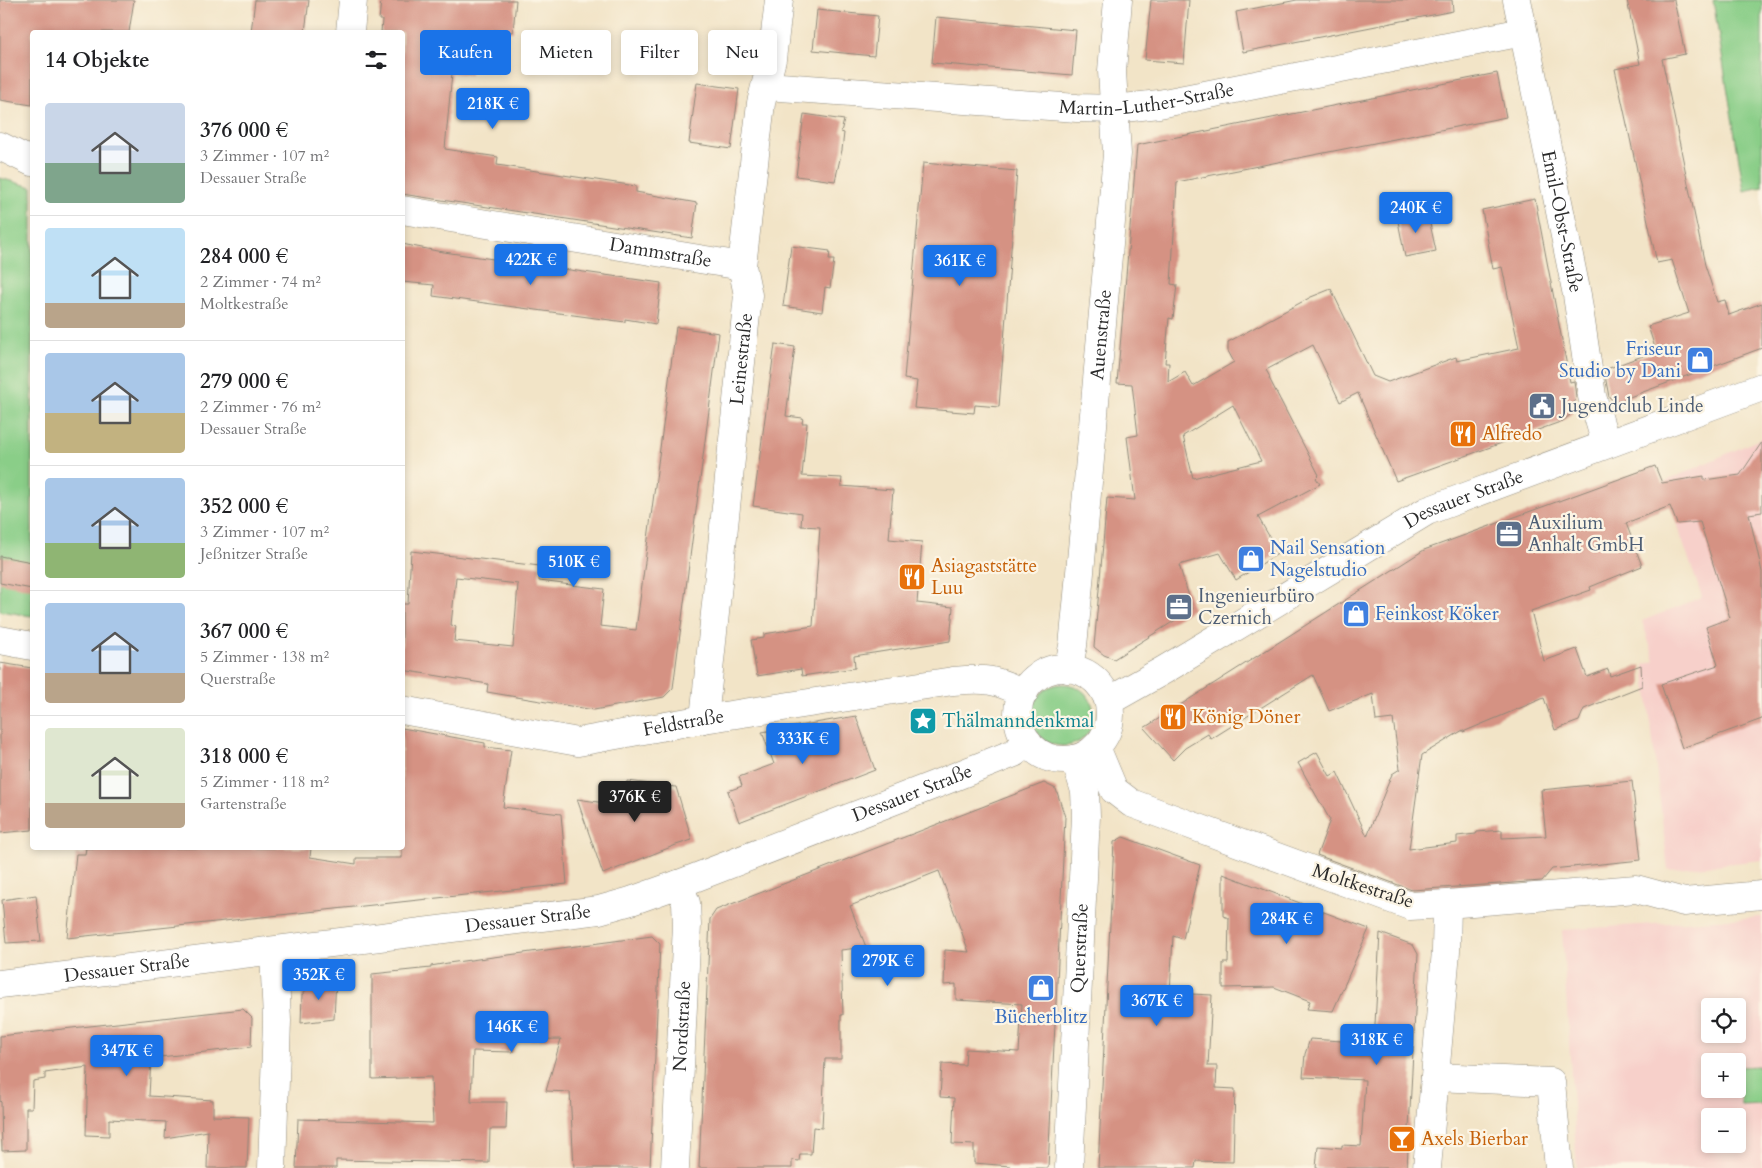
<!DOCTYPE html>
<html lang="de">
<head>
<meta charset="utf-8">
<style>
	body { margin:0; font-family:Cardo,serif; background:#f2f2f2; color:#202124; height:100vh; display:flex; flex-direction:column; font-size:19px; white-space:nowrap }
	* { box-sizing:border-box; margin:0 }
	p { font-size:16px; color:#757577 }
	.icon { flex:none; width:28px; height:28px; fill:none; stroke:currentColor; stroke-width:2; stroke-linecap:round; stroke-linejoin:round }
	.map { position:relative; flex:1; overflow:hidden }
	.drawer { position:absolute; left:30px; top:30px; width:375px; height:820px; display:flex; flex-direction:column; background:#fff; border-radius:5px; box-shadow:0 2px 8px #0003 }
	.drawer>* { flex:none }
	.banner { position:absolute; left:420px; top:30px; width:475px; height:45px; display:flex; gap:10px }
	.fabs { position:absolute; left:1701px; top:998px; display:grid; gap:10px }
	.fabs a { display:grid; place-items:center; width:45px; height:45px; border-radius:5px; background:#fff; box-shadow:0 2px 8px #0003; font-size:25px }
	.price { position:absolute; translate:-50% -42px; padding:0 11px; border-radius:5px; background:#1a73e8; color:#fff; font-size:16px; line-height:32px; filter:drop-shadow(0 1px 2px #0008) }
	.price::after { content:''; position:absolute; left:50%; top:30px; width:15px; height:11px; margin-left:-8px; background:inherit; clip-path:polygon(0 0,100% 0,50% 100%) }
	.price.active { background:#222; color:#fff }
	ul { padding:0; list-style:none }
	li { display:flex; align-items:center; gap:15px; height:125px; padding:0 15px }
	li+li { border-top:1px solid #e0e0e0 }
	li span { display:grid; place-items:center; flex:none; width:140px; height:100px; border-radius:5px; color:#555 }
	li>.icon { margin-inline-start:auto }
	span .icon { width:60px; height:60px; fill:#fffc; stroke-width:1 }
	li b { font-size:21px }
	h2 { display:flex; justify-content:space-between; align-items:center; height:60px; padding:0 15px; font-size:21px }
	.pill { padding:0 18px; border-radius:5px; background:#fff; box-shadow:0 2px 8px #0003; font-size:18px; line-height:45px }
	.pill.active { background:#1a73e8; color:#fff }
	.map>svg:first-child { display:block }
</style>
</head>
<body>
<div class="map">
<svg width="1762" height="1168" viewBox="0 0 1762 1168">
	<rect width="100%" height="100%" fill="#fcf5e5"/>
	<filter id="ink" filterUnits="userSpaceOnUse"><feTurbulence type="fractalNoise" baseFrequency=".02" numOctaves="2"/><feDisplacementMap in="SourceGraphic" scale="10" xChannelSelector="R" yChannelSelector="G"/><feConvolveMatrix kernelMatrix="1 2 1 2 8 2 1 2 1" color-interpolation-filters="sRGB"/></filter>
	<filter id="wash" filterUnits="userSpaceOnUse"><feTurbulence type="fractalNoise" baseFrequency=".0096" numOctaves="4" result="noise"/><feDisplacementMap in="SourceGraphic" scale="20" xChannelSelector="R" yChannelSelector="G"/><feGaussianBlur stdDeviation="1.12" result="paint"/><feColorMatrix in="noise" values="0 0 0 0 0 0 0 0 0 0 0 0 0 0 0 0 0 1.4 0 .05"/><feComposite in="paint" operator="in"/></filter>
	<g filter="url(#wash)">
		<rect width="100%" height="100%" fill="#f2e4c7"/>
		<!-- built -->
		<g fill="#f7d0ca" fill-rule="evenodd">
			<path d="M1762,438V860L1668,870L1644,665L1655,661L1642,621L1702,597L1662,483Z"/>
			<path d="M1762,917V1168H1577L1562,930ZM1710,1006H1738V1034H1710ZM1710,1061H1738V1089H1710ZM1710,1116H1738V1144H1710Z"/>
		</g>
		<!-- green -->
		<g fill="#8ace88" stroke="#5a7c5a">
			<path d="M1713,0H1762V187L1744,191Z"/>
			<path d="M0,178L32,187V616L0,611Z"/>
			<circle cx="1063" cy="715" r="31"/>
			<path d="M1759,1066L1762,1104L1741,1105L1738,1067Z"/>
		</g>
		<g id="blocks">
			<!-- building -->
			<g fill="#d59283" fill-rule="evenodd">
				<path d="M0,0H134L129,32H32V105L0,100Z"/>
				<path d="M255,0H309L305,32H251Z"/>
				<path d="M381,0H516L513,32L494,30L492,49L480,48L479,64L471,63L470,75L452,73L445,149L498,157L497,165L636,186V192L697,203L692,238L402,194V32H381L382,20H379Z"/>
				<path d="M1151,0H1189L1184,63L1145,60Z"/>
				<path d="M1297,0H1452L1453,11L1243,52L1236,12Z"/>
				<path d="M1627,0H1674L1685,54L1662,59L1705,265L1717,302L1725,300L1729,315L1762,303V348L1616,402L1609,397L1604,370L1656,351L1648,326L1689,313L1672,260L1657,263L1615,69L1640,64Z"/>
				<path d="M817,10L878,16L874,56L813,50Z"/>
				<path d="M936,17L1076,30L1072,75L932,63Z"/>
				<path d="M1497,73L1506,117L1177,182L1171,284L1177,285L1173,319L1169,318L1165,363H1169L1168,382L1185,372L1193,386L1234,362L1228,351V342L1311,297L1331,289L1373,376L1388,382L1456,357L1457,361L1519,348L1502,267L1493,269L1482,210L1535,199L1570,382L1574,381L1576,397L1572,413L1563,421L1396,481L1358,393L1340,402L1313,345L1266,370L1270,377L1269,378L1319,475L1316,478L1320,484L1258,517L1279,553L1236,580L1220,553L1179,565L1193,609L1114,659L1104,655L1094,647L1107,498L1135,500L1127,437L1138,435L1132,384L1117,383L1137,145ZM1233,405L1261,461L1193,478L1183,436Z"/>
				<path d="M697,83L739,89L731,149L689,143Z"/>
				<path d="M804,114L844,120L841,132L844,133L842,150L835,181L796,176Z"/>
				<path d="M923,163L1017,171L999,407L975,405L974,413L914,408L917,381L904,379Z"/>
				<path d="M1427,210L1436,251L1405,257L1397,216Z"/>
				<path d="M402,244L437,251L661,283L656,324L625,319V322L433,296L434,285L402,282Z"/>
				<path d="M791,246L830,251L829,260H834L830,288L825,287L822,312L783,306Z"/>
				<path d="M676,327L719,333L673,688L664,697L594,710L487,692L488,684L402,670V604H408L411,551L540,566L539,581L604,589L600,626L636,630ZM456,577L518,584L513,647L454,641L456,626L451,625Z"/>
				<path d="M775,344L795,347L786,416L803,418L802,423H807L802,476L842,478L841,486L893,490L889,539L922,542L917,603L953,607L950,641L854,656L855,668L802,676L801,669L757,676L751,640L764,638V634L813,626L820,527L801,526L802,513L753,506Z"/>
				<path d="M1762,442V512L1749,514L1762,572V719L1682,748L1661,684L1718,665L1706,627L1730,618L1700,522L1677,524L1670,506L1626,523L1642,566L1590,587L1591,590L1531,611L1544,661L1577,649L1587,677L1608,669L1610,676L1641,665L1642,686L1584,709L1579,721L1555,730L1544,698L1463,732V730L1422,755L1409,849L1457,843V836L1476,834L1477,832L1502,830V838L1546,836L1541,790L1632,781L1641,860L1552,869L1542,881L1412,890L1317,855L1330,820L1298,763L1317,752L1330,776L1337,772L1367,836L1392,774L1400,769L1393,719L1376,721L1373,694L1329,711L1313,675L1211,739L1208,734L1185,748L1173,760L1144,728L1424,550L1655,466L1662,483L1704,476V480L1740,475Z"/>
				<path d="M0,556L32,562V589L0,583Z"/>
				<path d="M0,663L32,668V830L0,833Z"/>
				<path d="M856,716L875,770L739,822L728,791L742,786L739,777L774,764L762,732Z"/>
				<path d="M402,728L485,743V747L511,750L503,807L561,814L567,884L67,938L76,854H85L86,848H311L310,857L356,864V858H402Z"/>
				<path d="M627,781L676,787L692,840L676,845L603,874L577,799L605,803L607,786L626,788Z"/>
				<path d="M1044,783L1056,789L1065,817L1048,1168H1009L1010,1166L974,1163V1145L952,1144L954,1098L940,1097L942,1064L965,1065L966,1049L1019,1052L1022,1004L956,1000V984L944,985L945,950L969,952L939,871L850,906L866,947L841,950L843,1015H841V1059H825L822,1128L813,1127L811,1154H800L799,1161L792,1160V1168H699L710,919L716,910Z"/>
				<path d="M1123,837L1200,865L1183,939L1173,936L1170,993L1212,995L1208,1066H1217L1216,1088L1235,1089L1233,1162L1196,1161L1195,1168H1098L1114,842Z"/>
				<path d="M1223,874L1369,929L1333,1011L1307,1009L1310,1001L1274,987L1223,988V963H1228L1229,918L1223,916Z"/>
				<path d="M36,895L41,941L6,943L2,900Z"/>
				<path d="M1380,933L1413,945L1418,954L1407,1168H1316L1318,1146L1342,1148V1145L1361,1146L1365,1080L1303,1077L1305,1054L1310,1039L1374,1043Z"/>
				<path d="M652,936L660,944L650,1168H574L570,1092L546,1091L561,1039L513,1040V1052L473,1051L471,1102H507L506,1129H490L489,1163L336,1160V1168H296L298,1119L433,1123L431,1077L372,1079V974L431,968V966L448,963Z"/>
				<path d="M336,978L334,1019L301,1023L302,995L312,982Z"/>
				<path d="M243,1009L252,1018L251,1047L151,1058L149,1096L213,1100V1116L249,1117L247,1168H207L208,1131L165,1138L166,1122L109,1119V1136L86,1135L88,1067L45,1073V1079L33,1081L32,1108H26V1150L2,1151L1,1102L0,1101V1036Z"/>
			</g>
		</g>
	</g>
	<g filter="url(#ink)">
		<use href="#blocks" fill-opacity="0" stroke="#8e8879" stroke-width="1"/>
		<g fill="none" stroke-linecap="round" stroke-linejoin="round">
			<!-- minor casing -->
			<g stroke="#8e8879" stroke-width="29">
				<g id="minor">
					<path id="s1" d="M1517,0L1577,295L1592,396L1606,444"/>
					<path d="M350,32L353,0"/>
					<path id="s2" d="M766,86L1077,108L1115,109L1159,104L1523,32"/>
					<path d="M0,146L32,162"/>
					<path id="s3" d="M402,210L742,266"/>
					<path d="M0,640L32,646"/>
					<circle cx="1064" cy="714" r="46"/>
					<path id="s4" d="M1068,669L1073,646L1078,595L1117,154L1112,71L1118,0"/>
					<path id="s5" d="M1109,701L1164,670L1427,511L1762,387"/>
					<path id="s6" d="M402,710L578,742L704,719L953,681C986,678 994,679 1024,693"/>
					<path id="s7" d="M704,719L748,295L742,266L761,103L772,59L779,0"/>
					<path d="M1096,747L1114,790L1131,803L1410,906L1447,904L1636,889L1684,902L1762,895"/>
					<path id="s8" d="M0,984L599,910L631,901L679,884L934,785L1014,753L1028,742"/>
					<path d="M1435,1077L1551,1082L1559,1168"/>
					<path d="M272,1168L277,1021L274,951"/>
					<path id="s9" d="M675,1168L687,925L686,903L679,884"/>
					<path id="s10" d="M1069,1168L1086,816L1085,791L1075,759"/>
					<path d="M1427,1168L1446,951L1447,904"/>
				</g>
			</g>
			<!-- minor -->
			<use href="#minor" stroke="#fff" stroke-width="28"/>
		</g>
	</g>
	<!-- icons -->
	<defs>
		<g id="shop-square" transform="scale(1.4375)"><rect x="-9" y="-9" width="18" height="18" rx="4" fill="#3f7fe0" stroke="#fcf5e5"/><path d="M-5-2.5h2.3a2.7 3.5 0 0 1 5.4 0H5L5.5 6h-11ZM-1.5-2.5h3a1.5 2.3 0 0 0-3 0Z" fill="#fff"/></g>
		<g id="civic-square" transform="scale(1.4375)"><rect x="-9" y="-9" width="18" height="18" rx="4" fill="#5c6f8a" stroke="#fcf5e5"/><path d="M-.6-6.5H3V-4.5H.6V-3L4-1V1h2V6H-6V1h2V-1L-.6-3ZM-1.2 2.5V6h2.4V2.5Z" fill="#fff"/></g>
		<g id="restaurant-square" transform="scale(1.4375)"><rect x="-9" y="-9" width="18" height="18" rx="4" fill="#e8710a" stroke="#fcf5e5"/><path d="M-5-6h1v4h1v-4h1v4h1v-4h1v5L-1.5 .5V6h-2V.5L-5-1ZM5-6V6H3V1.5H1.5Q1.5-4 5-6Z" fill="#fff"/></g>
		<g id="office-square" transform="scale(1.4375)"><rect x="-9" y="-9" width="18" height="18" rx="4" fill="#5c6f8a" stroke="#fcf5e5"/><path d="M-6-3h4V-5.5h4V-3h4V5H-6ZM-1-4.5V-3h2v-1.5ZM-6 0V1H6V0Z" fill="#fff"/></g>
		<g id="sight-square" transform="scale(1.4375)"><rect x="-9" y="-9" width="18" height="18" rx="4" fill="#0f9aa8" stroke="#fcf5e5"/><path d="M0-6L1.8-2.2L6-1.7L2.9 1.2L3.7 5.4L0 3.3L-3.7 5.4L-2.9 1.2L-6-1.7L-1.8-2.2Z" fill="#fff"/></g>
		<g id="bar-square" transform="scale(1.4375)"><rect x="-9" y="-9" width="18" height="18" rx="4" fill="#e8710a" stroke="#fcf5e5"/><path d="M-6-5H6L.8 .8V4.5H3.5V6h-7V4.5H-.8V.8Z" fill="#fff"/></g>
	</defs>
	<g fill-rule="evenodd">
		<use href="#shop-square" x="1700" y="360"/>
		<use href="#civic-square" x="1542" y="406"/>
		<use href="#restaurant-square" x="1463" y="434"/>
		<use href="#office-square" x="1509" y="534"/>
		<use href="#shop-square" x="1251" y="559"/>
		<use href="#restaurant-square" x="912" y="577"/>
		<use href="#office-square" x="1179" y="607"/>
		<use href="#shop-square" x="1356" y="614"/>
		<use href="#restaurant-square" x="1173" y="717"/>
		<use href="#sight-square" x="923" y="721"/>
		<use href="#shop-square" x="1041" y="988"/>
		<use href="#bar-square" x="1402" y="1139"/>
	</g>
	<g text-anchor="middle" dominant-baseline="central" stroke-width="4.5" stroke-linejoin="round" paint-order="stroke">
		<!-- street labels -->
		<g font-size="19" fill="#2b2b2b" stroke="#fcf5e5">
			<text stroke="none"><textPath href="#s2" startOffset="382">Martin-Luther-Straße</textPath></text>
			<text stroke="none"><textPath href="#s1" startOffset="226">Emil-Obst-Straße</textPath></text>
			<text stroke="none"><textPath href="#s3" startOffset="262">Dammstraße</textPath></text>
			<text stroke="none"><textPath href="#s4" startOffset="336">Auenstraße</textPath></text>
			<text stroke="none"><textPath href="#s7" startOffset="362">Leinestraße</textPath></text>
			<text stroke="none"><textPath href="#s5" startOffset="409">Dessauer Straße</textPath></text>
			<text stroke="none"><textPath href="#s6" startOffset="286">Feldstraße</textPath></text>
			<text stroke="none"><textPath href="#s8" startOffset="938">Dessauer Straße</textPath></text>
			<text transform="translate(1363 886) rotate(18)">Moltkestraße</text>
			<text stroke="none"><textPath href="#s8" startOffset="532">Dessauer Straße</textPath></text>
			<text stroke="none"><textPath href="#s10" startOffset="220">Querstraße</textPath></text>
			<text stroke="none"><textPath href="#s8" startOffset="128">Dessauer Straße</textPath></text>
			<text stroke="none"><textPath href="#s9" startOffset="142">Nordstraße</textPath></text>
		</g>
		<!-- shop labels -->
		<g font-size="19" fill="#366cbe" stroke="#fcf5e5" text-anchor="start">
			<text x="1681" y="349" text-anchor="end">Friseur<tspan x="1681" dy="22">Studio by Dani</tspan></text>
			<text x="1270" y="548">Nail Sensation<tspan x="1270" dy="22">Nagelstudio</tspan></text>
			<text x="1375" y="614">Feinkost Köker</text>
			<text x="1041" y="1017" text-anchor="middle">Bücherblitz</text>
		</g>
		<!-- service labels -->
		<g font-size="19" fill="#4e5e75" stroke="#fcf5e5" text-anchor="start">
			<text x="1561" y="406">Jugendclub Linde</text>
			<text x="1528" y="523">Auxilium<tspan x="1528" dy="22">Anhalt GmbH</tspan></text>
			<text x="1198" y="596">Ingenieurbüro<tspan x="1198" dy="22">Czernich</tspan></text>
		</g>
		<!-- food labels -->
		<g font-size="19" fill="#c56008" stroke="#fcf5e5" text-anchor="start">
			<text x="1482" y="434">Alfredo</text>
			<text x="931" y="566">Asiagaststätte<tspan x="931" dy="22">Luu</tspan></text>
			<text x="1192" y="717">König Döner</text>
			<text x="1421" y="1139">Axels Bierbar</text>
		</g>
		<!-- culture labels -->
		<g font-size="19" fill="#0d838f" stroke="#fcf5e5" text-anchor="start">
			<text x="942" y="721">Thälmanndenkmal</text>
		</g>
	</g>
</svg>
<div class="fabs">
<a><svg class="icon" aria-label="locate" viewBox="0 0 24 24"><circle cx="12" cy="12" r="6"/><path d="M12 2v4M12 18v4M2 12h4M18 12h4"/></svg></a>
<a>+</a>
<a>−</a>
</div>
<b class="price" style="left:493px;top:130px">218K €</b>
<b class="price" style="left:1416px;top:234px">240K €</b>
<b class="price" style="left:531px;top:286px">422K €</b>
<b class="price" style="left:960px;top:287px">361K €</b>
<b class="price" style="left:574px;top:588px">510K €</b>
<b class="price" style="left:803px;top:765px">333K €</b>
<b class="price active" style="left:635px;top:823px">376K €</b>
<b class="price" style="left:1287px;top:945px">284K €</b>
<b class="price" style="left:888px;top:987px">279K €</b>
<b class="price" style="left:319px;top:1001px">352K €</b>
<b class="price" style="left:1157px;top:1027px">367K €</b>
<b class="price" style="left:512px;top:1053px">146K €</b>
<b class="price" style="left:1377px;top:1066px">318K €</b>
<b class="price" style="left:127px;top:1077px">347K €</b>
<div class="banner">
<a class="pill active">Kaufen</a>
<a class="pill">Mieten</a>
<a class="pill">Filter</a>
<a class="pill">Neu</a>
</div>
<section class="drawer">
<h2>14 Objekte<svg class="icon" aria-label="filters" viewBox="0 0 24 24"><path d="M4 7h16M4 17h16"/><circle cx="9" cy="7" r="2"/><circle cx="15" cy="17" r="2"/></svg></h2>
<ul>
<li><span style="background:linear-gradient(#c9d6e8 60%,#7fa58c 0)"><svg class="icon" aria-label="home" viewBox="0 0 24 24"><path d="M3 11l9-7 9 7M6 9v11h12V9"/></svg></span><div><b>376 000 €</b><p>3 Zimmer · 107 m²</p><p>Dessauer Straße</p></div></li>
<li><span style="background:linear-gradient(#bfe0f5 75%,#b9a48a 0)"><svg class="icon" aria-label="home" viewBox="0 0 24 24"><path d="M3 11l9-7 9 7M6 9v11h12V9"/></svg></span><div><b>284 000 €</b><p>2 Zimmer · 74 m²</p><p>Moltkestraße</p></div></li>
<li><span style="background:linear-gradient(#a9c7e8 60%,#c2b280 0)"><svg class="icon" aria-label="home" viewBox="0 0 24 24"><path d="M3 11l9-7 9 7M6 9v11h12V9"/></svg></span><div><b>279 000 €</b><p>2 Zimmer · 76 m²</p><p>Dessauer Straße</p></div></li>
<li><span style="background:linear-gradient(#a9c7e8 65%,#8fb573 0)"><svg class="icon" aria-label="home" viewBox="0 0 24 24"><path d="M3 11l9-7 9 7M6 9v11h12V9"/></svg></span><div><b>352 000 €</b><p>3 Zimmer · 107 m²</p><p>Jeßnitzer Straße</p></div></li>
<li><span style="background:linear-gradient(#a9c7e8 70%,#b9a48a 0)"><svg class="icon" aria-label="home" viewBox="0 0 24 24"><path d="M3 11l9-7 9 7M6 9v11h12V9"/></svg></span><div><b>367 000 €</b><p>5 Zimmer · 138 m²</p><p>Querstraße</p></div></li>
<li><span style="background:linear-gradient(#dfe7d0 75%,#b9a48a 0)"><svg class="icon" aria-label="home" viewBox="0 0 24 24"><path d="M3 11l9-7 9 7M6 9v11h12V9"/></svg></span><div><b>318 000 €</b><p>5 Zimmer · 118 m²</p><p>Gartenstraße</p></div></li>
</ul>
</section>
</div>
</body>
</html>
